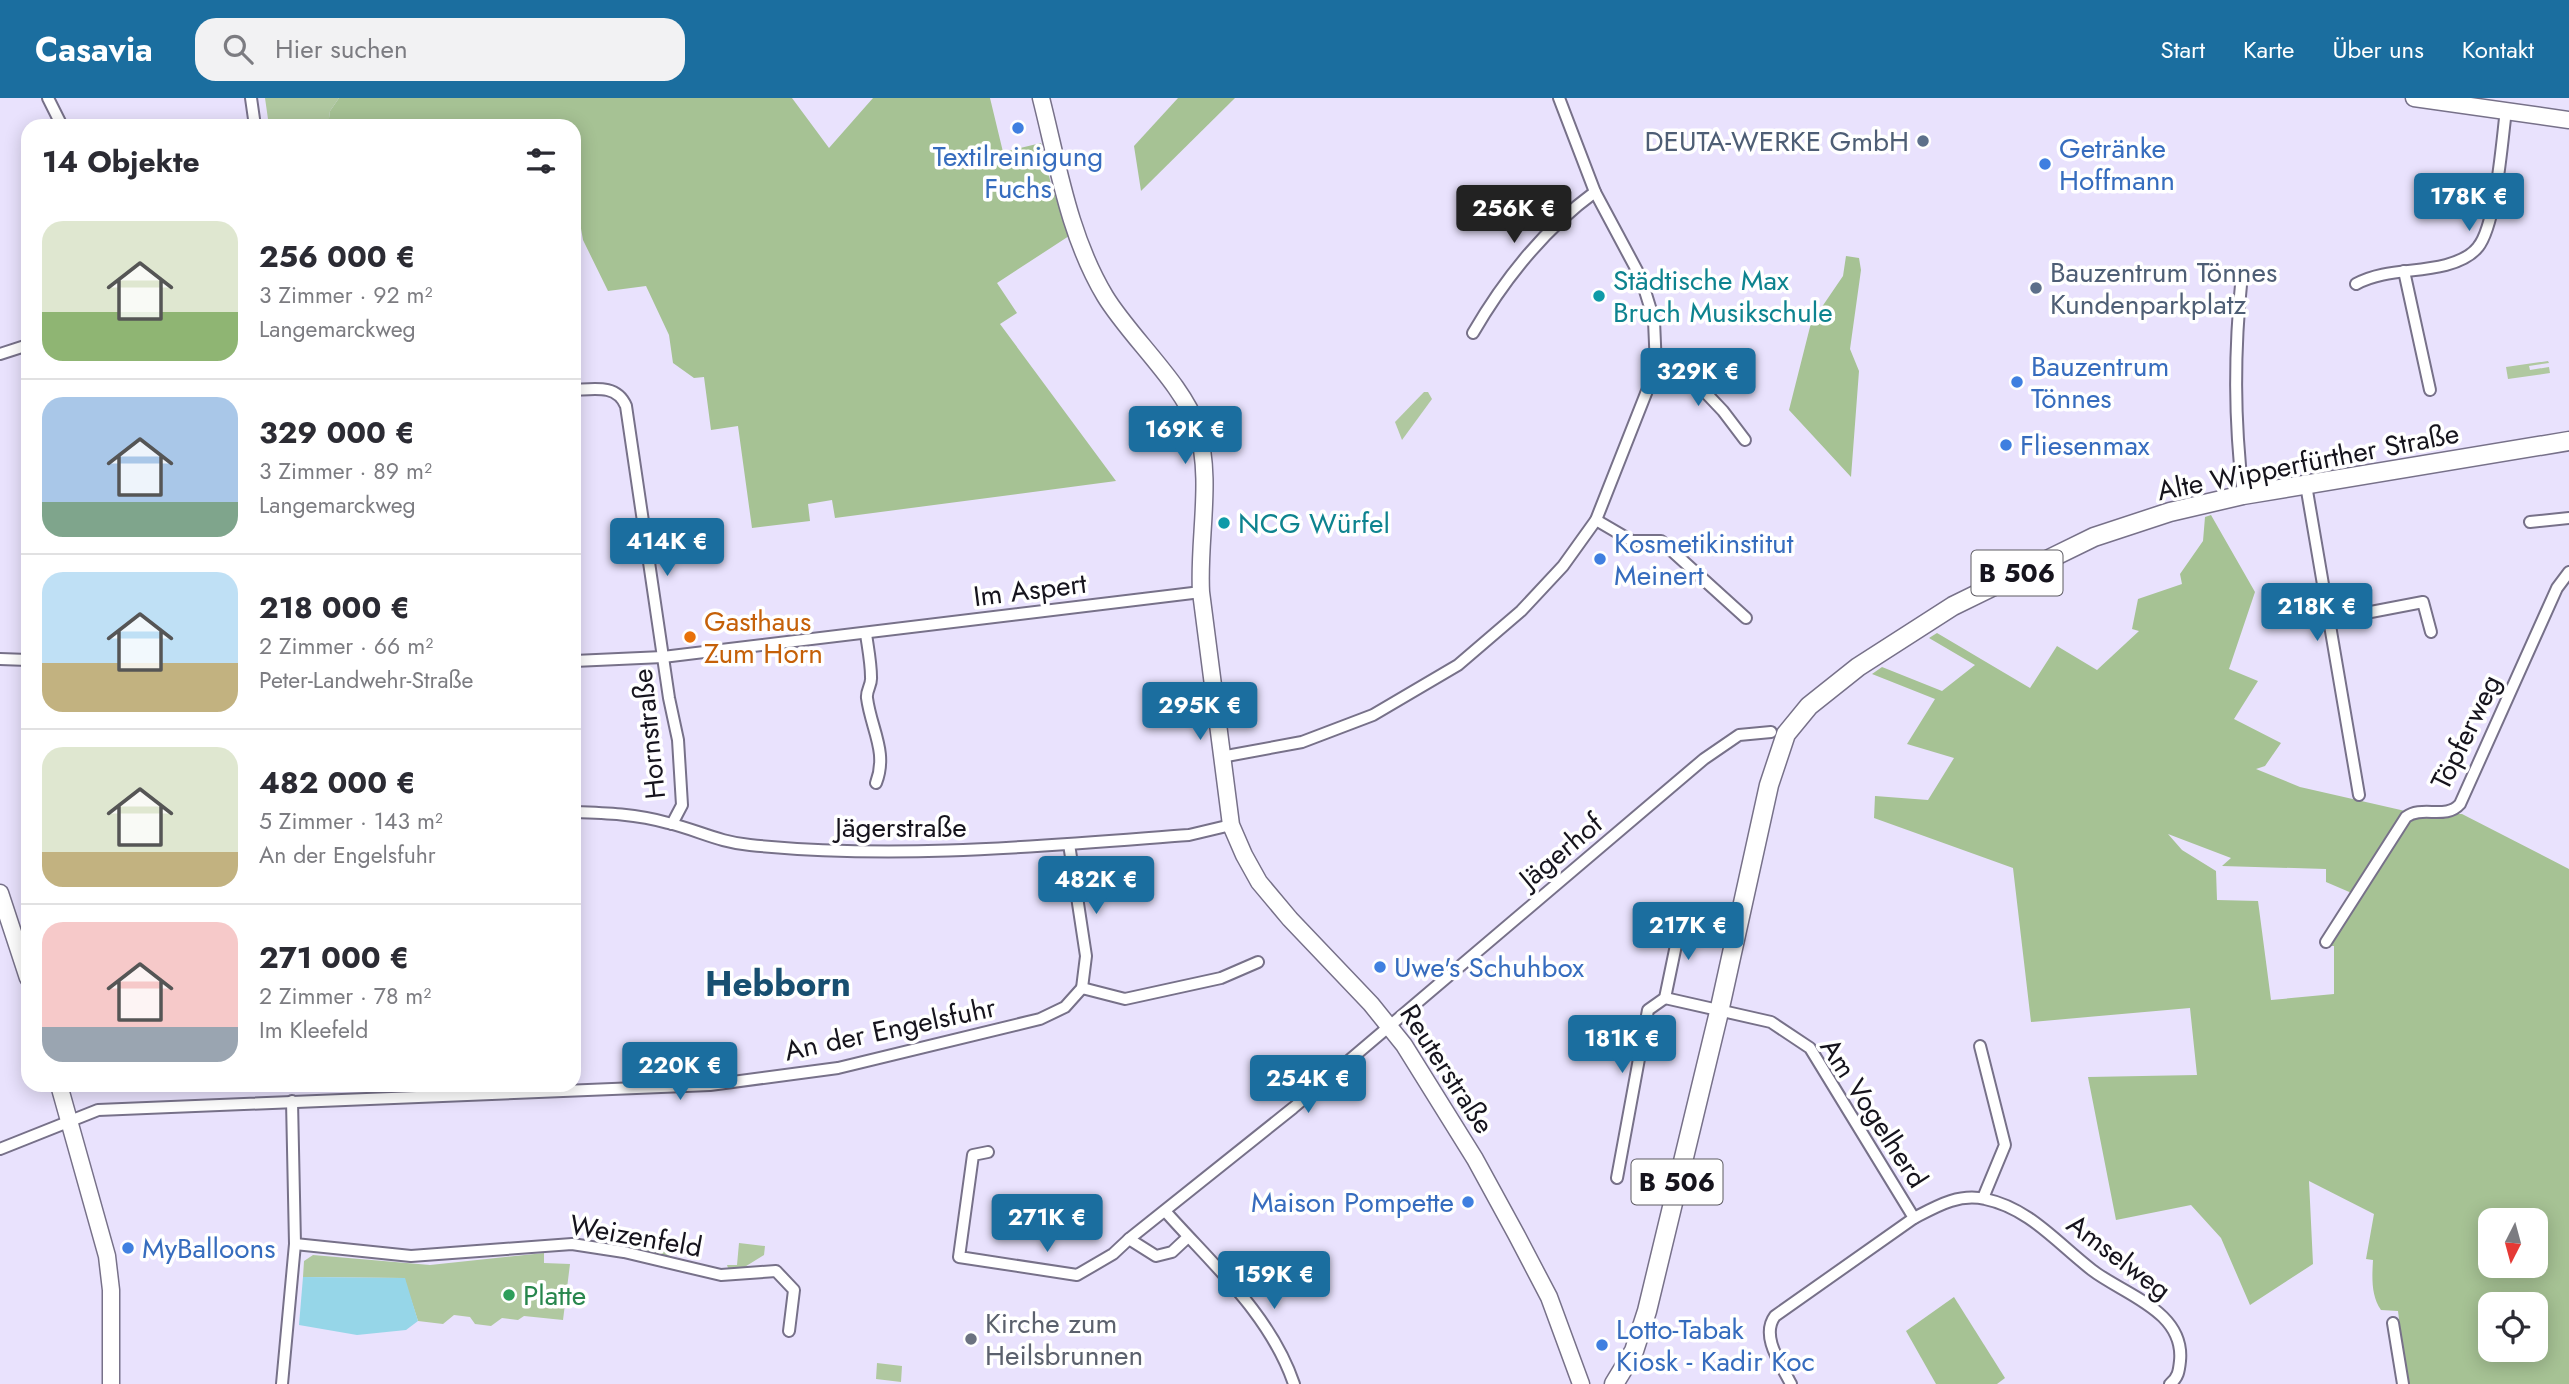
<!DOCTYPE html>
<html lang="de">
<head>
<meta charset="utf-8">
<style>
	body { margin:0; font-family:Jost,sans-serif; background:#f2f2f3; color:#2b2b33; height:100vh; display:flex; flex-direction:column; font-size:26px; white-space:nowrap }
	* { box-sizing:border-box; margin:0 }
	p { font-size:23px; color:#7c7c81 }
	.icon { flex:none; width:38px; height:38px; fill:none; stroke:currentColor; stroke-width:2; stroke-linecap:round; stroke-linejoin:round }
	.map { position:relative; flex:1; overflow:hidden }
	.drawer { position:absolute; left:21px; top:21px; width:560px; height:973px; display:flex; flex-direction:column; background:#fff; border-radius:21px; box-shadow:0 4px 18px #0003 }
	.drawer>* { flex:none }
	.needle { width:46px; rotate:186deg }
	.fabs { position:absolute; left:2478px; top:1110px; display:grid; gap:14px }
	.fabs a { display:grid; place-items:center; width:70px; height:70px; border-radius:14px; background:#fff; box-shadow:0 4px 18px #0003; font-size:35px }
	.price { position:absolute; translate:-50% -60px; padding:0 16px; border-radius:7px; background:#1b6e9f; color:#fff; font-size:23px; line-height:46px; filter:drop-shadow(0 2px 4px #0008) }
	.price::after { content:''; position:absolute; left:50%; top:42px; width:21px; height:16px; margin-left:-10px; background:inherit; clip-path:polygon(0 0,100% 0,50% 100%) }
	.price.on { background:#222; color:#fff }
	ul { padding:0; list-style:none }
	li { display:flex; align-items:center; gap:21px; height:175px; padding:0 21px }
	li+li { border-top:2px solid #e1e1e2 }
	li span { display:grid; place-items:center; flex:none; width:196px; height:140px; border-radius:21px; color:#555 }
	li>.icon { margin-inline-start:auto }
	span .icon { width:84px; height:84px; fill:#fffc; stroke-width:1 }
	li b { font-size:30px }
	h2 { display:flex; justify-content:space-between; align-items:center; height:84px; padding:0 21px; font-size:30px }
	header { display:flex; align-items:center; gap:42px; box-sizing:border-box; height:98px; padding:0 35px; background:#1b6e9f; color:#fff }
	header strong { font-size:33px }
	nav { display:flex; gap:38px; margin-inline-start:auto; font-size:24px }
	.search { width:490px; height:63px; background:#f2f2f3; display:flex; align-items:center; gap:18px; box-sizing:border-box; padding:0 24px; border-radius:21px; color:#7c7c81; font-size:26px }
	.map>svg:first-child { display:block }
</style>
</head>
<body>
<header>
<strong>Casavia</strong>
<div class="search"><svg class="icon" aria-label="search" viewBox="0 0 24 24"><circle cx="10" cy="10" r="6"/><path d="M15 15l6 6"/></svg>Hier suchen</div>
<nav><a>Start</a><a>Karte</a><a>Über uns</a><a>Kontakt</a></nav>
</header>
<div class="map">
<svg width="2569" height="1286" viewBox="0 0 2569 1286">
	<rect width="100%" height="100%" fill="#e9e2fd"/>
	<!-- green -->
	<g fill="#b0c8a0">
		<path d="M265,0H339L330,13L328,28H269Z"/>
		<path d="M2548,263L2549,265L2529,268L2530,272L2549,269L2550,275L2508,281L2506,269Z"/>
		<path d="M1424,294H1428L1432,301L1402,342L1395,324Z"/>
		<path d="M642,1140L672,1144L670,1159L640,1151Z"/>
		<path d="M739,1145L765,1148L764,1157L743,1170H728L727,1167H737Z"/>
		<path d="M544,1155V1165L570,1166L563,1222L524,1218L518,1222L502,1220L491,1228L475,1226L470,1219L454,1217L443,1226L418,1223L404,1180L303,1179L304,1163L313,1157L430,1167Z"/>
		<path d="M877,1265L902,1268L901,1284L876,1281Z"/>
	</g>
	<!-- forest -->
	<g fill="#a6c294" fill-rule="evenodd">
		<path d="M339,0H792L829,50L873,0H990L1003,54L1041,45L1051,86L1069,138L997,185L1017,215L1000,226L1116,383L835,420L832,402L808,406L810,423L752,430L738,328L711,332L704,279L694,280L673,265L669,237L646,188L608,193L583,142L574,91V28H328L330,13Z"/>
		<path d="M1178,0H1235L1141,93L1134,48Z"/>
		<path d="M1846,158L1859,160L1861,172L1850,251L1859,273L1851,379L1789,312L1811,225L1843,178Z"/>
		<path d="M2211,417L2255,494L2229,571L2258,583L2234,621L2281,645L2265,668L2256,671L2300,689L2414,715L2462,716L2569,771V1286H2407L2398,1213L2381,1212C2371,1198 2372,1179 2373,1162L2366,1161L2374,1116L2309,1083L2313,1166L2250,1207L2221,1140L2191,1107L2116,1122L2088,979L2197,977L2190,910L2031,924L2013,770L1874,720L1875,698L1928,702L1954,660L1907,646L1935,601L1872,576L1882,569L1942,593L1975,567L1929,540L1937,535L2030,590L2057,548L2097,572L2139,533L2132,531L2138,501L2182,486L2180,476L2203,443L2205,419ZM2168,736L2231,760L2222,768L2326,771V784L2354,796L2322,848H2334V896L2271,902L2258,803L2217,802L2216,773L2182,752ZM2490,1122H2536V1167H2490ZM2490,1206H2536V1251H2490Z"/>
		<path d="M1954,1199L2005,1280L1997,1286H1936L1906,1233Z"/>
	</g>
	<!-- water -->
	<path fill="#96d6e8" d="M303,1179L405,1180L418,1223L406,1232L357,1237L299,1227Z"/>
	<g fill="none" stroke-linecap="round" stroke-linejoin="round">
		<!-- street casing -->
		<g stroke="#777189" stroke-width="14">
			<g id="street">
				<path d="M48,0L62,28"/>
				<path d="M251,0L255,28"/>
				<path d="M2404,173L2430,292"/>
				<path d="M2242,176C2234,254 2234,320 2243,397"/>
				<path d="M2356,186C2384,171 2415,175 2446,167C2457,164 2471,158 2478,149C2496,127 2502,43 2506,12"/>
				<path d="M1473,235C1505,180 1543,132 1595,94"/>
				<path d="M0,256L28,247"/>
				<path d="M1656,270L1686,274L1723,313L1745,342"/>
				<path d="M574,292C594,291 617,286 626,308L669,600L678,642L682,707L672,726"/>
				<path d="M2306,387L2359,697"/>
				<path d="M1596,422L1632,443H1661L1746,520"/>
				<path d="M2530,424L2569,420"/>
				<path d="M2329,522L2423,504L2431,534"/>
				<path d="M866,536C868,550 871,565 871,579C872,587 866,592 867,600C871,631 888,654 876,685"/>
				<path d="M0,561L28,562"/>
				<path d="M574,563L663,559L1201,494"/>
				<path d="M1221,659L1302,644L1373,617L1458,567L1521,513L1563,468L1596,422L1656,270L1654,222L1641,180L1595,94L1559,0"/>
				<path d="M574,714C606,715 637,716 668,725C698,732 718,744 750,747C897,762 1042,748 1189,737L1231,727"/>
				<path d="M1069,746L1086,858L1082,890"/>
				<path d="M2326,844L2406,719C2422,707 2446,722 2460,706L2557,490L2569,474"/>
				<path d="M1665,900L1771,924L1810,950L1914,1120L1775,1218C1760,1238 1781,1266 1791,1286"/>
				<path d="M1980,948L2005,1047L1983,1100"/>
				<path d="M292,1003L295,1146L411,1158L572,1146L624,1154L721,1177L776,1173L794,1192L789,1233"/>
				<path d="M0,1051L98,1012L710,987L838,970L1040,921L1065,909L1082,890L1125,901L1221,880L1258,864"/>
				<path d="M988,1054L973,1057L959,1159L1077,1177L1113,1156L1129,1141L1156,1158L1172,1154L1188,1139"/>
				<path d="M1617,1080L1648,912L1665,900L1681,823"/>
				<path d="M1165,1113C1213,1167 1270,1216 1294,1286"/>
				<path d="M1914,1120C1937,1108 1959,1095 1985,1101C2029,1110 2057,1145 2092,1172C2123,1196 2185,1213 2180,1263C2179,1273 2178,1280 2170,1286"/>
				<path d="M1129,1141L1293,1010L1704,661L1739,637L1771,634"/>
				<path d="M2393,1225L2403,1286"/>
				<path d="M282,1286L295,1146"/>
			</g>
		</g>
		<!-- secondary casing -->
		<g stroke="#777189" stroke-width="19">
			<g id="secondary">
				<path d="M1041,0C1058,67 1069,138 1105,198C1129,238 1184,287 1197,329C1213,381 1198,441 1201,494L1231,727L1244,757L1259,784L1290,821L1371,906L1404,947L1475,1061L1516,1136L1549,1199L1581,1286"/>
				<path d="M2414,0L2569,22"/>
				<path d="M0,795L28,880"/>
				<path d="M59,987L107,1158L111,1192V1286"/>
			</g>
		</g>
		<!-- primary casing -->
		<g stroke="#777189" stroke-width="21">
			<path id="primary" d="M1614,1286L1634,1253L1647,1213L1719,914L1769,687L1786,636L1809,608L1858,569L1953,508L2094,439L2170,414L2243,397L2569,343"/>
		</g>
		<!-- street -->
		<use href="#street" stroke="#fff" stroke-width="10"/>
		<!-- secondary -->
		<use href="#secondary" stroke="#fff" stroke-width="16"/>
		<!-- primary -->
		<use href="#primary" stroke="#fff" stroke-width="18"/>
	</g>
	<!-- markers -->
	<g fill="#3f7fe0" stroke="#fff" stroke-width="2.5">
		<circle cx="1018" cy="30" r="7"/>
		<circle cx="2045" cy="66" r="7"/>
		<circle cx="2017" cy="284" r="7"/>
		<circle cx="2006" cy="347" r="7"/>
		<circle cx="1600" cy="461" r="7"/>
		<circle cx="1380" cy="869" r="7"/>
		<circle cx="1468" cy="1104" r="7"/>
		<circle cx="128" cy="1150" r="7"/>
		<circle cx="1602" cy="1247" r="7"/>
	</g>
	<g fill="#5c6f8a" stroke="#fff" stroke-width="2.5">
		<circle cx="1923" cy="43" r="7"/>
		<circle cx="2036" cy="190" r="7"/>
	</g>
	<g fill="#0f9aa8" stroke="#fff" stroke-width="2.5">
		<circle cx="1599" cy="198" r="7"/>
		<circle cx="1224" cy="425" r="7"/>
	</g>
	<circle fill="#e8710a" stroke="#fff" stroke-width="2.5" cx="690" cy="539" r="7"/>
	<circle fill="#2e9e5b" stroke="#fff" stroke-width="2.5" cx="509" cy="1197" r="7"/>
	<circle fill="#6b7280" stroke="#fff" stroke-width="2.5" cx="971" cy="1241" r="7"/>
	<g text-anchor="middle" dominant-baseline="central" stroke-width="7" stroke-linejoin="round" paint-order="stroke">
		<!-- shield labels -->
		<g fill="#fff" stroke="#5c5a61" stroke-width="2">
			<rect x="1971.5" y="452.5" width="91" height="45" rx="5"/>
			<rect x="1631.5" y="1061.5" width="91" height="45" rx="5"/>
		</g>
		<g font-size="26" font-weight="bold" fill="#16141d">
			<text x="2017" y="475">B 506</text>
			<text x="1677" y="1084">B 506</text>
		</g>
		<!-- service labels -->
		<g font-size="28" fill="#4e5e75" stroke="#fff" text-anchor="end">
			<text x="1909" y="43">DEUTA-WERKE GmbH</text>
			<text x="2050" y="174" text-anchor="start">Bauzentrum Tönnes<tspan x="2050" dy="32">Kundenparkplatz</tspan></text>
		</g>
		<!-- shop labels -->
		<g font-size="28" fill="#366cbe" stroke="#fff" text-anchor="start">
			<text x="2059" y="50">Getränke<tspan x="2059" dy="32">Hoffmann</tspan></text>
			<text x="1018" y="58" text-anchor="middle">Textilreinigung<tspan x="1018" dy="32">Fuchs</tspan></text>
			<text x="2031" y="268">Bauzentrum<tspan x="2031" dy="32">Tönnes</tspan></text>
			<text x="2020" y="347">Fliesenmax</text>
			<text x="1614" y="445">Kosmetikinstitut<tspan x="1614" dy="32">Meinert</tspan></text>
			<text x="1394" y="869">Uwe's Schuhbox</text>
			<text x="1454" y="1104" text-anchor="end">Maison Pompette</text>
			<text x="142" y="1150">MyBalloons</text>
			<text x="1616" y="1231">Lotto-Tabak<tspan x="1616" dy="32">Kiosk - Kadir Koc</tspan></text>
		</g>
		<!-- culture labels -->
		<g font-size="28" fill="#0d838f" stroke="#fff" text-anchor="start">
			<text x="1613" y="182">Städtische Max<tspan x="1613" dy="32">Bruch Musikschule</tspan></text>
			<text x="1238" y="425">NCG Würfel</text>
		</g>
		<!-- street labels -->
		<g font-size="28" fill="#16141d" stroke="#fff">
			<text transform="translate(2308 364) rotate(-11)">Alte Wipperfürther Straße</text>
			<text transform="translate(1030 492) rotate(-7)">Im Aspert</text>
			<text transform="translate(2466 634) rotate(-64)">Töpferweg</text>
			<text transform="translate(649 636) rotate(-96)">Hornstraße</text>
			<text x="901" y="729">Jägerstraße</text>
			<text transform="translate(1561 753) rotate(-40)">Jägerhof</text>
			<text transform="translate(890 931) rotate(-12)">An der Engelsfuhr</text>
			<text transform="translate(1447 971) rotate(57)">Reuterstraße</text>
			<text transform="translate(1874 1015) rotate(57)">Am Vogelherd</text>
			<text transform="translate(636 1138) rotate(10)">Weizenfeld</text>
			<text transform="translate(2119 1159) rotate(37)">Amselweg</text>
		</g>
		<!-- food labels -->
		<g font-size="28" fill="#c56008" stroke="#fff" text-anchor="start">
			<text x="704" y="523">Gasthaus<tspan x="704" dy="32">Zum Horn</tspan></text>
		</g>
		<!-- leisure labels -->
		<g font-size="28" fill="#27864d" stroke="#fff" text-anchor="start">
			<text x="523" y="1197">Platte</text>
		</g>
		<!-- worship labels -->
		<g font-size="28" fill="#5b616d" stroke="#fff" text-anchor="start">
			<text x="985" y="1225">Kirche zum<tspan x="985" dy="32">Heilsbrunnen</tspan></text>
		</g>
		<!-- district labels -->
		<g font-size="35" font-weight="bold" fill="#184f71" stroke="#fff">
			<text x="778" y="886">Hebborn</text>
		</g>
	</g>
</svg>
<div class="fabs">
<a><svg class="needle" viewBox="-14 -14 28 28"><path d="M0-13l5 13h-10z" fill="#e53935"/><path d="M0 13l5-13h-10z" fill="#7c7c81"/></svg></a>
<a><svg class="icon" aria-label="locate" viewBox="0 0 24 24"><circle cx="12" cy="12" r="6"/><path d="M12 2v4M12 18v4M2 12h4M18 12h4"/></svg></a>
</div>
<b class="price" style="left:2469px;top:135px">178K €</b>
<b class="price on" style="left:1514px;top:147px">256K €</b>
<b class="price" style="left:1698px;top:310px">329K €</b>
<b class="price" style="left:1185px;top:368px">169K €</b>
<b class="price" style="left:667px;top:480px">414K €</b>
<b class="price" style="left:2317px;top:545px">218K €</b>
<b class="price" style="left:1200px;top:644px">295K €</b>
<b class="price" style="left:1096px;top:818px">482K €</b>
<b class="price" style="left:1688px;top:864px">217K €</b>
<b class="price" style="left:1622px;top:977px">181K €</b>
<b class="price" style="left:680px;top:1004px">220K €</b>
<b class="price" style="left:1308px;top:1017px">254K €</b>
<b class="price" style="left:1047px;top:1156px">271K €</b>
<b class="price" style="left:1274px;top:1213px">159K €</b>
<section class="drawer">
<h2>14 Objekte<svg class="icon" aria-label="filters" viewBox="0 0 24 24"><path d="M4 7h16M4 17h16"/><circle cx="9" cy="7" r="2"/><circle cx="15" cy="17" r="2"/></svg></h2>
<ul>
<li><span style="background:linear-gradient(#dfe7d0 65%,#8fb573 0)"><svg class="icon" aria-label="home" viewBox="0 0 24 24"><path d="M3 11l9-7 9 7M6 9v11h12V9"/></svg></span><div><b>256 000 €</b><p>3 Zimmer · 92 m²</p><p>Langemarckweg</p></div></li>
<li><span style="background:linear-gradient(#a9c7e8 75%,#7fa58c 0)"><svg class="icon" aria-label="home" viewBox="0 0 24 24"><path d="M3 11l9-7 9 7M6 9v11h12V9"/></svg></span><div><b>329 000 €</b><p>3 Zimmer · 89 m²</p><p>Langemarckweg</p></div></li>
<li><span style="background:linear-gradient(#bfe0f5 65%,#c2b280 0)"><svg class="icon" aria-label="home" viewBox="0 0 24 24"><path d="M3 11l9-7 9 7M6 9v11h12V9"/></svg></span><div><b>218 000 €</b><p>2 Zimmer · 66 m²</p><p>Peter-Landwehr-Straße</p></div></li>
<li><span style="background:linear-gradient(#dfe7d0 75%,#c2b280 0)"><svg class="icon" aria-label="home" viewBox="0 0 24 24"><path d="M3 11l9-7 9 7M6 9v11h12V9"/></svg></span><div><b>482 000 €</b><p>5 Zimmer · 143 m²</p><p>An der Engelsfuhr</p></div></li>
<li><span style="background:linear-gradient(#f6c9c9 75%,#9aa5b1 0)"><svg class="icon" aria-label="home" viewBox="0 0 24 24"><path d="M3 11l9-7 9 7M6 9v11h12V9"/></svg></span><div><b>271 000 €</b><p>2 Zimmer · 78 m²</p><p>Im Kleefeld</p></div></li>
</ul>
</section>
</div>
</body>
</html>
